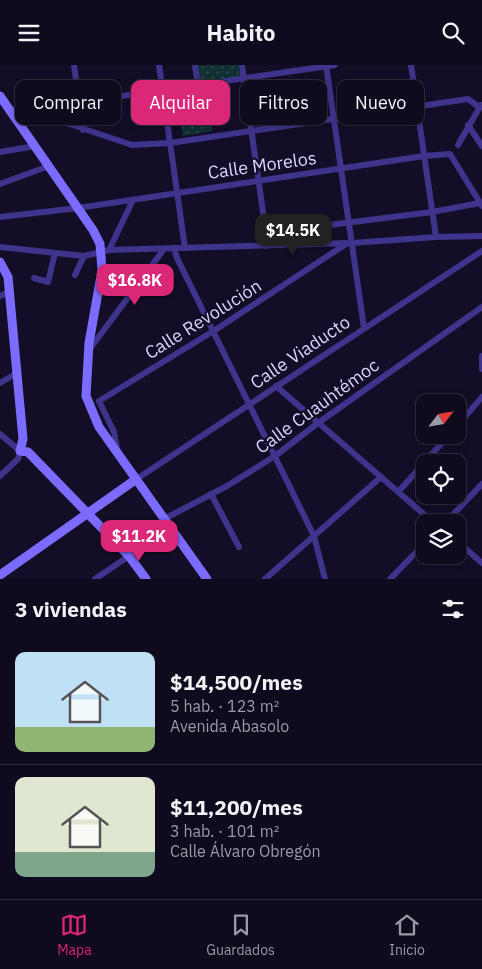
<!DOCTYPE html>
<html lang="es">
<head>
<meta charset="utf-8">
<style>
	body { margin:0; font-family:"IBM Plex Sans",sans-serif; background:#1d182b; color:#f1f3f6; height:100vh; display:flex; flex-direction:column; font-size:19px; white-space:nowrap }
	* { box-sizing:border-box; margin:0 }
	p { font-size:16px; color:#9b9aa4 }
	.icon { flex:none; width:28px; height:28px; fill:none; stroke:currentColor; stroke-width:2; stroke-linecap:round; stroke-linejoin:round }
	.map { position:relative; height:514px; overflow:hidden }
	.sheet { display:flex; flex-direction:column; background:#0f0a1e; flex:1 }
	.sheet>* { flex:none }
	.banner { position:absolute; left:15px; top:15px; width:452px; height:45px; display:flex; gap:10px }
	.needle { width:32px; rotate:59deg }
	.controls { position:absolute; left:416px; top:329px; display:grid; gap:10px }
	.controls a { display:grid; place-items:center; width:50px; height:50px; border-radius:10px; background:#0f0a1e; box-shadow:0 2px 8px #0003,0 0 0 1px #2f2b3c; font-size:25px }
	.price { position:absolute; translate:-50% -42px; padding:0 11px; border-radius:10px; background:#db2777; color:#fff; font-size:16px; line-height:32px; filter:drop-shadow(0 1px 2px #0008) }
	.price::after { content:''; position:absolute; left:50%; top:30px; width:15px; height:11px; margin-left:-8px; background:inherit; clip-path:polygon(0 0,100% 0,50% 100%) }
	.price.on { background:#222; color:#fff }
	ul { padding:0; list-style:none }
	li { display:flex; align-items:center; gap:15px; height:125px; padding:0 15px }
	li+li { border-top:1px solid #2f2b3c }
	li span { display:grid; place-items:center; flex:none; width:140px; height:100px; border-radius:10px; color:#555 }
	li>.icon { margin-inline-start:auto }
	span .icon { width:60px; height:60px; fill:#fffc; stroke-width:1 }
	li b { font-size:21px }
	h2 { display:flex; justify-content:space-between; align-items:center; height:60px; padding:0 15px; font-size:21px }
	.tag { padding:0 18px; border-radius:10px; background:#0f0a1e; box-shadow:0 2px 8px #0003,0 0 0 1px #2f2b3c; font-size:18px; line-height:45px }
	.tag.on { background:#db2777; color:#fff }
	header { display:flex; justify-content:space-between; align-items:center; height:65px; padding:0 15px; background:#0f0a1e; font-size:22px; font-weight:700 }
	.tab-bar { display:flex; justify-content:space-around; align-items:center; height:70px; border-top:1px solid #2f2b3c; background:#0f0a1e; font-size:14px; color:#9b9aa4 }
	.tab-bar a { display:grid; justify-items:center; gap:2px }
	.tab-bar .on { color:#db2777 }
	.map>svg:first-child { display:block }
</style>
</head>
<body>
<header><svg class="icon" aria-label="menu" viewBox="0 0 24 24"><path d="M4 6h16M4 12h16M4 18h16"/></svg>Habito<svg class="icon" aria-label="search" viewBox="0 0 24 24"><circle cx="10" cy="10" r="6"/><path d="M15 15l6 6"/></svg></header>
<div class="map">
<svg width="482" height="514" viewBox="0 0 482 514">
	<defs>
		<pattern id="park-dots" width="8" height="8" patternUnits="userSpaceOnUse" patternTransform="scale(1.25)"><rect width="8" height="8" fill="#103032"/><path d="M2 2h.1M6 6h.1" fill="none" stroke="#324d51" stroke-width="1.8" stroke-linecap="round"/></pattern>
	</defs>
	<rect width="100%" height="100%" fill="#140d28"/>
	<!-- park -->
	<g fill="url(#park-dots)">
		<path d="M195,0H241L244,13L198,20Z"/>
		<path d="M210,45L212,66L183,71L180,50Z"/>
	</g>
	<g fill="none" stroke-linecap="round" stroke-linejoin="round">
		<!-- street -->
		<g stroke="#3f348b" stroke-width="6">
			<path d="M74,0L83,65"/>
			<path d="M159,0L185,183"/>
			<path d="M195,0L198,20"/>
			<path d="M242,0L266,168V181"/>
			<path d="M326,0L364,263"/>
			<path d="M411,0L436,172"/>
			<path d="M28,45L132,80L170,78L468,34L479,42"/>
			<path d="M12,47L335,0"/>
			<path d="M468,60L482,81"/>
			<path d="M458,80L481,40"/>
			<path d="M0,87L35,81"/>
			<path d="M0,119L49,101"/>
			<path d="M0,152L78,143L424,91L450,89L482,141"/>
			<path d="M266,168L432,147L480,138"/>
			<path d="M0,182L84,191L109,185L352,178L436,172L482,171"/>
			<path d="M174,183L177,193L314,471L325,514"/>
			<path d="M109,185L133,135"/>
			<path d="M75,210L84,191"/>
			<path d="M34,213L48,217L55,188"/>
			<path d="M0,231L10,226"/>
			<path d="M89,285L164,184"/>
			<path d="M482,291V304"/>
			<path d="M0,318L17,308"/>
			<path d="M276,321L434,458"/>
			<path d="M458,360L482,332"/>
			<path d="M0,369L20,386L18,394L0,411"/>
			<path d="M117,384L114,367L99,336L212,267L346,179"/>
			<path d="M135,415L482,186"/>
			<path d="M399,426L449,370"/>
			<path d="M211,429L239,482"/>
			<path d="M164,454L227,421L275,391L318,358L482,242"/>
			<path d="M445,458L482,419"/>
			<path d="M458,477L482,498"/>
			<path d="M95,514L129,491L168,460"/>
			<path d="M265,514L381,412"/>
			<path d="M390,514L425,478"/>
		</g>
		<!-- secondary -->
		<g stroke="#7c6bff" stroke-width="9">
			<path d="M0,31L93,165L100,179L102,205L89,278L86,331L99,362L207,514"/>
			<path d="M0,197L8,212L23,374L20,386L28,387L129,491L146,514"/>
			<path d="M0,510L135,415"/>
		</g>
	</g>
	<g text-anchor="middle" dominant-baseline="central" stroke-width="4.5" stroke-linejoin="round" paint-order="stroke">
		<!-- street labels -->
		<g font-size="18" fill="#ddd4ff" stroke="#140d28">
			<text transform="translate(262 100) rotate(-8)">Calle Morelos</text>
			<text transform="translate(203 254) rotate(-32)">Calle Revolución</text>
			<text transform="translate(300 287) rotate(-34)">Calle Viaducto</text>
			<text transform="translate(317 341) rotate(-36)">Calle Cuauhtémoc</text>
		</g>
	</g>
</svg>
<div class="controls">
<a><svg class="needle" viewBox="-14 -14 28 28"><path d="M0-13l5 13h-10z" fill="#e53935"/><path d="M0 13l5-13h-10z" fill="#9b9aa4"/></svg></a>
<a><svg class="icon" aria-label="locate" viewBox="0 0 24 24"><circle cx="12" cy="12" r="6"/><path d="M12 2v4M12 18v4M2 12h4M18 12h4"/></svg></a>
<a><svg class="icon" aria-label="layers" viewBox="0 0 24 24"><path d="M12 4l9 5-9 5-9-5zM3 14l9 5 9-5"/></svg></a>
</div>
<b class="price on" style="left:293px;top:191px">$14.5K</b>
<b class="price" style="left:135px;top:241px">$16.8K</b>
<b class="price" style="left:139px;top:497px">$11.2K</b>
<div class="banner">
<a class="tag">Comprar</a>
<a class="tag on">Alquilar</a>
<a class="tag">Filtros</a>
<a class="tag">Nuevo</a>
</div>
</div>
<section class="sheet">
<h2>3 viviendas<svg class="icon" aria-label="filters" viewBox="0 0 24 24"><path d="M4 7h16M4 17h16"/><circle cx="9" cy="7" r="2"/><circle cx="15" cy="17" r="2"/></svg></h2>
<ul>
<li><span style="background:linear-gradient(#bfe0f5 75%,#8fb573 0)"><svg class="icon" aria-label="home" viewBox="0 0 24 24"><path d="M3 11l9-7 9 7M6 9v11h12V9"/></svg></span><div><b>$14,500/mes</b><p>5 hab. · 123 m²</p><p>Avenida Abasolo</p></div></li>
<li><span style="background:linear-gradient(#dfe7d0 75%,#7fa58c 0)"><svg class="icon" aria-label="home" viewBox="0 0 24 24"><path d="M3 11l9-7 9 7M6 9v11h12V9"/></svg></span><div><b>$11,200/mes</b><p>3 hab. · 101 m²</p><p>Calle Álvaro Obregón</p></div></li>
</ul>
</section>
<nav class="tab-bar">
<a class="on"><svg class="icon" aria-label="map" viewBox="0 0 24 24"><path d="M3 6l6-2 6 2 6-2v14l-6 2-6-2-6 2zM9 4v14M15 6v14"/></svg>Mapa</a>
<a><svg class="icon" aria-label="saved" viewBox="0 0 24 24"><path d="M7 4h10v16l-5-4-5 4z"/></svg>Guardados</a>
<a><svg class="icon" aria-label="home" viewBox="0 0 24 24"><path d="M3 11l9-7 9 7M6 9v11h12V9"/></svg>Inicio</a>
</nav>
</body>
</html>
